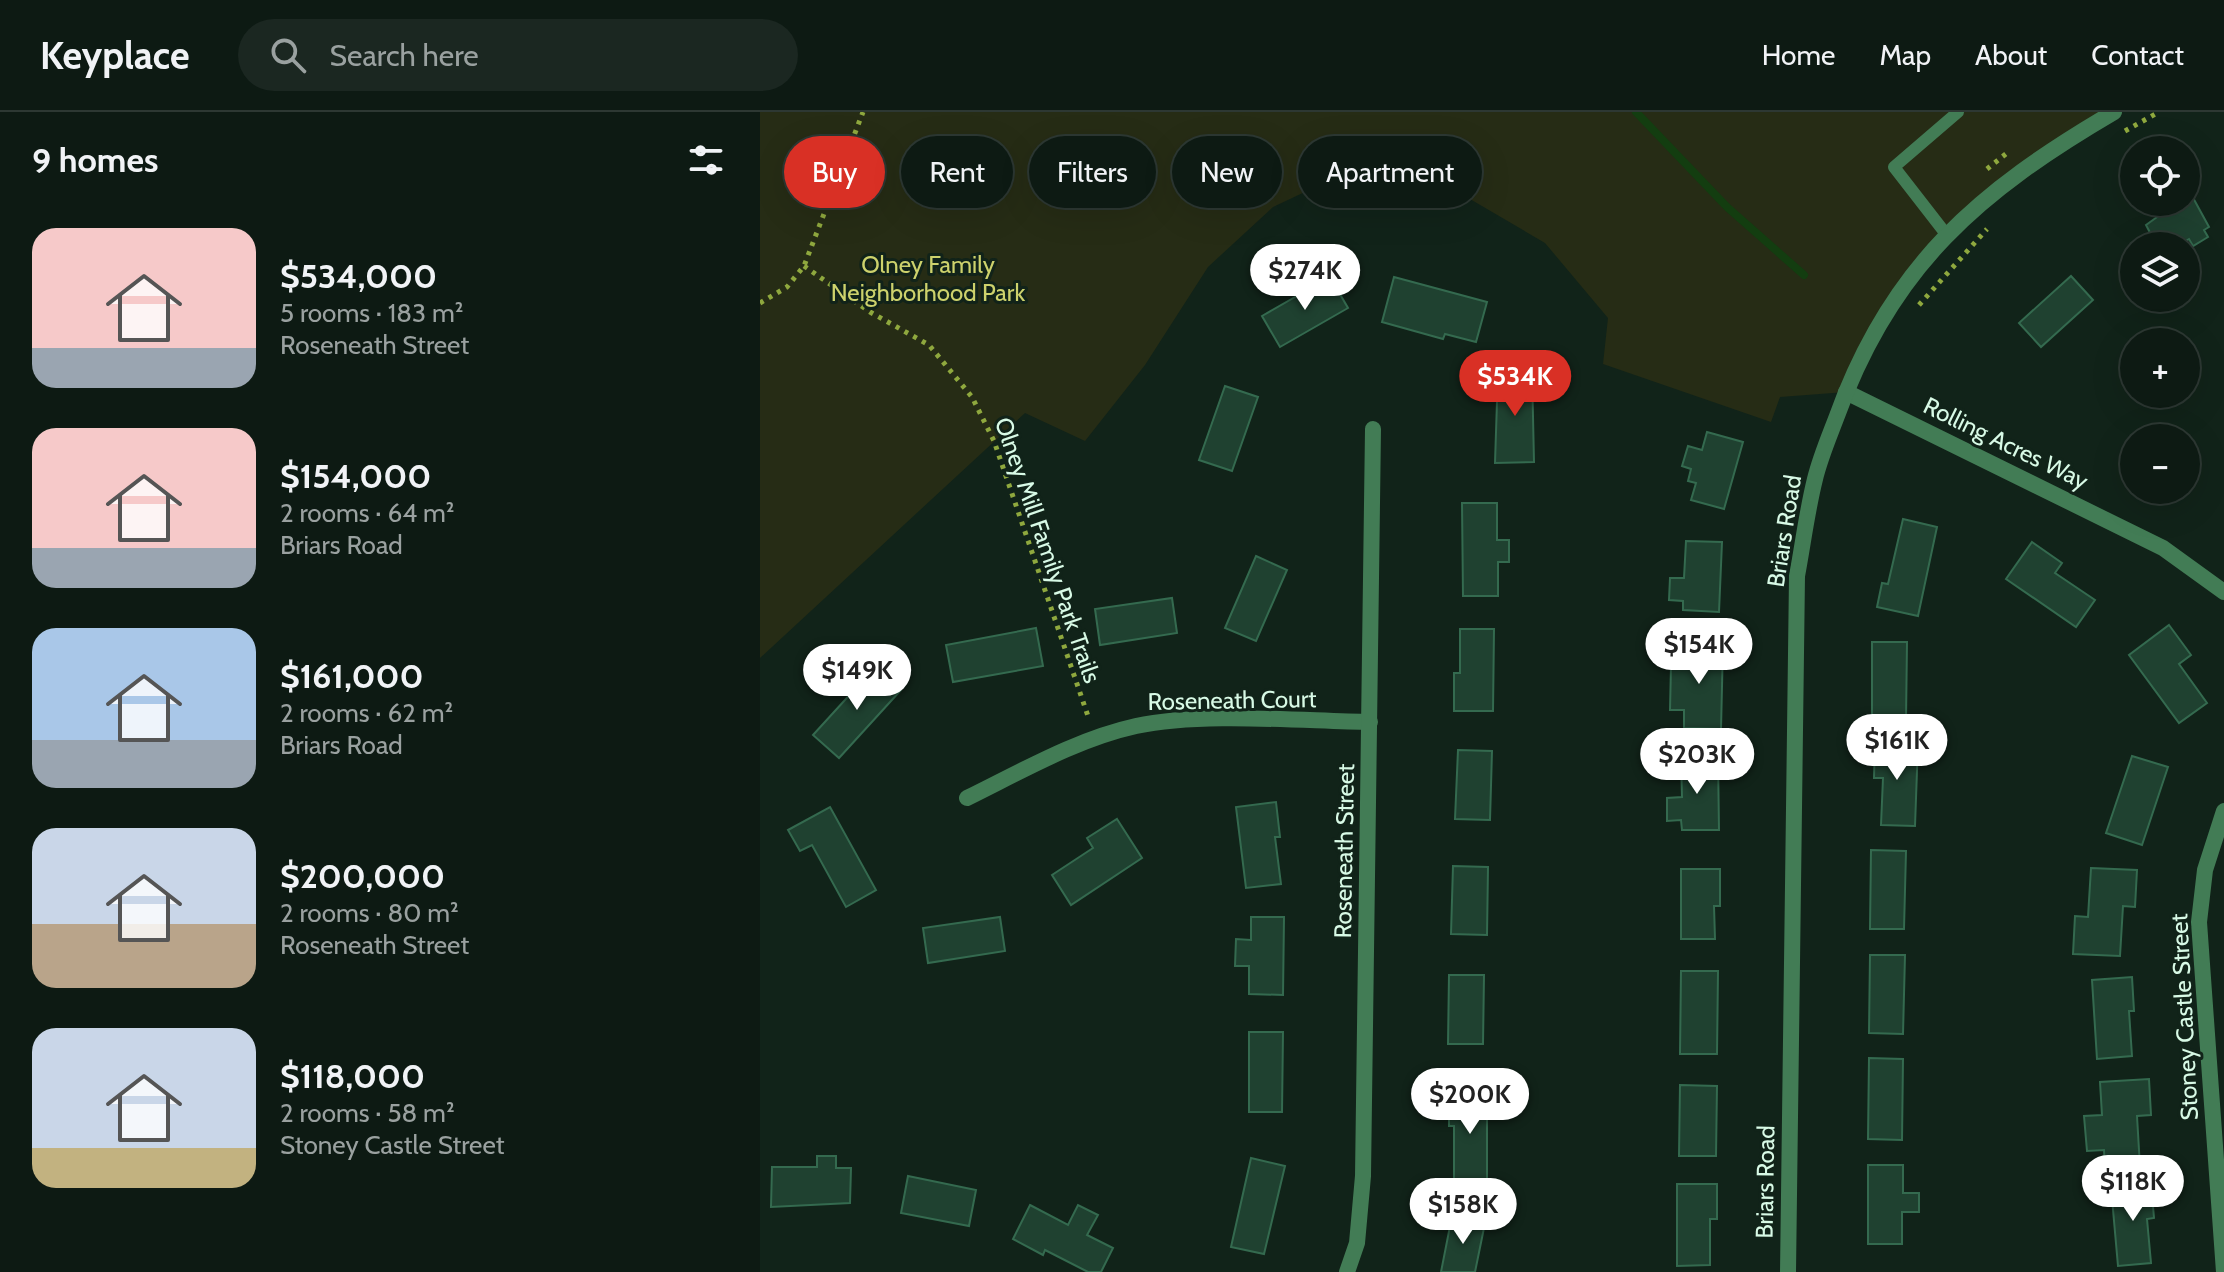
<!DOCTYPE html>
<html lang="en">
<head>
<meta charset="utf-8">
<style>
	body { margin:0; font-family:Cabin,sans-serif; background:#1b2721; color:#f1f3f6; height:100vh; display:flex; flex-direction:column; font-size:30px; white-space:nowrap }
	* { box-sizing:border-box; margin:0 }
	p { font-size:26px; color:#9aa1a0 }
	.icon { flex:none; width:44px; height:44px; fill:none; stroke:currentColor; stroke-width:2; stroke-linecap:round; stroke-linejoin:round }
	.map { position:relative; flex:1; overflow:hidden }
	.drawer { display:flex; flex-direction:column; background:#0d1a13; width:760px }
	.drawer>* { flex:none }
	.banner { position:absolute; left:24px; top:24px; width:760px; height:72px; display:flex; gap:16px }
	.fabs { position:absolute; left:1360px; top:24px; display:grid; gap:16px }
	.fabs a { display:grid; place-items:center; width:80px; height:80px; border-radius:50%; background:#0d1a13; box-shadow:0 8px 32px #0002,0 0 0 2px #2d3833; font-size:40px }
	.price { position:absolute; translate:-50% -68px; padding:0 18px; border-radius:28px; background:#fff; color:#222; font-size:26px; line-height:52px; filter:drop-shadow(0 2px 4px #0008) }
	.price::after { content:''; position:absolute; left:50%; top:48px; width:24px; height:18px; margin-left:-12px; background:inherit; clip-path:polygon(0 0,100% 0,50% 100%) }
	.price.on { background:#d93025; color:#fff }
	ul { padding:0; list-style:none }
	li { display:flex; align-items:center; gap:24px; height:200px; padding:0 32px }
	li span { display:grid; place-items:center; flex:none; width:224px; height:160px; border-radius:24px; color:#555 }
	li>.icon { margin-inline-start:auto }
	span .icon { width:96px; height:96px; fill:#fffc; stroke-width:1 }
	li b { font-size:34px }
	h2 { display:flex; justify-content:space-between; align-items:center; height:96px; padding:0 32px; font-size:34px }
	.tag { padding:0 28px; border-radius:36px; background:#0d1a13; box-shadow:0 8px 32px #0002,0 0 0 2px #2d3833; font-size:28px; line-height:72px }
	.tag.on { background:#d93025; color:#fff }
	header { display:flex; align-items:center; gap:48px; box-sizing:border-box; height:112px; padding:0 40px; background:#0d1a13; border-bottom:2px solid #2d3833 }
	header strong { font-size:38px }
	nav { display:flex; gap:44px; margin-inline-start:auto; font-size:28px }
	.search { width:560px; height:72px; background:#1b2721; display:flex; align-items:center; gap:20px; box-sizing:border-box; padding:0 28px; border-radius:44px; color:#9aa1a0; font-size:30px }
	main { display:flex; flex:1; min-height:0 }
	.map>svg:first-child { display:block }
</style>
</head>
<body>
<header>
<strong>Keyplace</strong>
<div class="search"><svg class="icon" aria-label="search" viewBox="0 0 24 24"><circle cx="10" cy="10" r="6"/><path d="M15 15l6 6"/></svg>Search here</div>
<nav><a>Home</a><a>Map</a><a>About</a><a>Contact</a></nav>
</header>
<main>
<section class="drawer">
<h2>9 homes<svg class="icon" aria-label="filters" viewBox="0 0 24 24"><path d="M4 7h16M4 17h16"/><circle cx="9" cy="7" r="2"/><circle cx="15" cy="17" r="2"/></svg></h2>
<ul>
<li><span style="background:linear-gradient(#f6c9c9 75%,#9aa5b1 0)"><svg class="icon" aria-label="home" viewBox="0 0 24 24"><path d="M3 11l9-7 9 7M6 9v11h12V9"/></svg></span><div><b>$534,000</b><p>5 rooms · 183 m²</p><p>Roseneath Street</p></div></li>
<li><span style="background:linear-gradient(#f6c9c9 75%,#9aa5b1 0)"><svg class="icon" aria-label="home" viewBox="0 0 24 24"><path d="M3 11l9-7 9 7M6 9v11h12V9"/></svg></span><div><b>$154,000</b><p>2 rooms · 64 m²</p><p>Briars Road</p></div></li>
<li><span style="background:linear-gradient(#a9c7e8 70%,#9aa5b1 0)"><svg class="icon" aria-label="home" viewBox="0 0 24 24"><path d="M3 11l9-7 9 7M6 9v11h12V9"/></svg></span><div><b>$161,000</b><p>2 rooms · 62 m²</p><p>Briars Road</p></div></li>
<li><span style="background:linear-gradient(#c9d6e8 60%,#b9a48a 0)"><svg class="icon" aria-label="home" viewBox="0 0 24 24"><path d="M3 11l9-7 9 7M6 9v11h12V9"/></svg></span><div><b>$200,000</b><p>2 rooms · 80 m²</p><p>Roseneath Street</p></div></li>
<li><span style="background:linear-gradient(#c9d6e8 75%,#c2b280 0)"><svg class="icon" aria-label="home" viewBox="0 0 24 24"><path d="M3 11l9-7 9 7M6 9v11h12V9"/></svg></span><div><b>$118,000</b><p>2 rooms · 58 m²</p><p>Stoney Castle Street</p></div></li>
</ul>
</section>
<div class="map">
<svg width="1464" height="1160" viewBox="0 0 1464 1160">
	<rect width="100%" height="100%" fill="#112319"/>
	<!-- green -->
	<path fill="#262c15" d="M0,0H1354L1168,140L1086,280L1020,285L1011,310L843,252L848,206L785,131L698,80L647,57L566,70L513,95L448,155L385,253L325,329L265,301L0,546Z"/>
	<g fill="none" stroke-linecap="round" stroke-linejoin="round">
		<!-- stream -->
		<path stroke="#133d10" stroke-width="8" d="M876,0L967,95L1044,163"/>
	</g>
	<!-- building -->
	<g fill="#1f4130" stroke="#346a4f" stroke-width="2">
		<path d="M1431,82L1449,115L1444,118L1448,125L1433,134L1429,127L1417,134H1397L1386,113L1418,90H1426Z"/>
		<path d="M1311,164L1333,188L1281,235L1259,211Z"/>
		<path d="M570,165L588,196L520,235L502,204Z"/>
		<path d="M634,165L727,190L716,230L685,222L683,227L622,210Z"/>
		<path d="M738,259H772L774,350L735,351Z"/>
		<path d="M465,274L498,285L472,359L439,348Z"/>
		<path d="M947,320L983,330L964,397L931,388L936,371L928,369L931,357L922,354L928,334L942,338Z"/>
		<path d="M702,391H737V428H749V450H738V484H703Z"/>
		<path d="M1143,407L1177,415L1158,504L1117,495L1122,471L1128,472Z"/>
		<path d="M926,429L962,430L959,500L923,498V489L909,488L910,466H924Z"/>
		<path d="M1272,430L1302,451L1295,461L1335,488L1316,515L1246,467Z"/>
		<path d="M496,444L527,458L496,529L465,516Z"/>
		<path d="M412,486L417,521L340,533L335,497Z"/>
		<path d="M1409,513L1431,543L1419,552L1447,591L1419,611L1369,543Z"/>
		<path d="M276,516L283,554L193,570L186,533Z"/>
		<path d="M700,517H734L733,599H694V561H700Z"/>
		<path d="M1112,530H1147L1146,608H1112Z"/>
		<path d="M925,531L963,532L961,617L924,616V598H910L911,554H925Z"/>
		<path d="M116,554L141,578L79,646L53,623Z"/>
		<path d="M1115,630L1158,631L1155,714L1121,713L1123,666H1114Z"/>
		<path d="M698,638L732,639L730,708L695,707Z"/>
		<path d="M1372,644L1408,655L1382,733L1346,721Z"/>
		<path d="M958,646L959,718H922L921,708L907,709V686L922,685L921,647Z"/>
		<path d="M516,690L520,725H515L521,772L486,776L476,695Z"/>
		<path d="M70,695L116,778L86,795L52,733L40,739L28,718Z"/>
		<path d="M357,707L382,746L311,793L292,763L333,736L327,726Z"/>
		<path d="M1111,738L1146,739L1144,817H1110Z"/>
		<path d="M693,754L728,755L727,823L691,822Z"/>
		<path d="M1331,756L1377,758L1375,795L1363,794L1360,844L1313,842L1315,804L1328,805Z"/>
		<path d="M921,757H960V794H954L955,827H921Z"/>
		<path d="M240,805L245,839L168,851L163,816Z"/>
		<path d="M491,805H524L523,883L489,882V854H475L476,827L491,828Z"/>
		<path d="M1110,843H1145L1143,922L1109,921Z"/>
		<path d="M921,859H958L957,942H920Z"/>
		<path d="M689,863H724L723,932H688Z"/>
		<path d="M1372,865L1374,899H1369L1372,944L1337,947L1332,868Z"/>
		<path d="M489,920H523L522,1000H489Z"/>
		<path d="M1109,946L1143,947L1142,1028L1108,1027Z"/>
		<path d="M1389,967L1391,1003L1377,1004L1380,1055L1345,1057L1344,1038L1327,1039L1324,1004L1342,1003L1340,970Z"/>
		<path d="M920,973L957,974L956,1044H919Z"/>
		<path d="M727,979V1072H694V1014H689V980Z"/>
		<path d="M57,1044H76V1056H91L90,1091L11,1095L12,1055H57Z"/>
		<path d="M491,1046L525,1054L504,1142L471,1135Z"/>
		<path d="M1108,1053H1143V1081H1159V1100H1142V1132H1108Z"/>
		<path d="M148,1064L216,1078L209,1114L141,1101Z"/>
		<path d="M1391,1071L1394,1106L1387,1107L1391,1151L1358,1154L1351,1075Z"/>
		<path d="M917,1072H957V1107H950V1153L917,1154Z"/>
		<path d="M270,1093L308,1113L318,1093L338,1103L327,1123L353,1136L341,1160H328L285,1138L283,1143L253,1127Z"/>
		<path d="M692,1104L725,1111L715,1160H681Z"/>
	</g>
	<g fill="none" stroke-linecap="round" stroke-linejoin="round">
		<!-- path -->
		<g stroke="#8fa83e" stroke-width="5" stroke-dasharray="4 6" stroke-linecap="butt">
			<path d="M1365,19L1399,0"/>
			<path d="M1227,57L1247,41"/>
			<path d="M44,154L110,200L169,233L212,285L234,329L329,607"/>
			<path d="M0,191L27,175L44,154L103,0"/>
			<path d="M1159,193L1227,117"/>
		</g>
		<!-- lane -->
		<path stroke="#427c55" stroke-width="12" d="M1186,122L1134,55L1198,0"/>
		<!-- street -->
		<g stroke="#427c55" stroke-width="16">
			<path d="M1086,280L1403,436L1464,480"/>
			<path d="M207,686C262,659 317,627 376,614C442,600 541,609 610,610"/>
			<path d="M587,1160L597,1131L603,1064L613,317"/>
			<path d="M1028,1160L1037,464C1043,432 1047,399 1055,367C1060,346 1069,325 1077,304C1131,154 1219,79 1354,0"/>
			<path d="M1464,1160L1439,810L1445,758L1464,699"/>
		</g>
	</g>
	<g text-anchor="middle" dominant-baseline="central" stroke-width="6" stroke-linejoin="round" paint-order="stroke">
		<!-- park labels -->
		<g font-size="24" fill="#cdd26c" stroke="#112319">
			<text x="168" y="152">Olney Family<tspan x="168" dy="28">Neighborhood Park</tspan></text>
		</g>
		<!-- street labels -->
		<g font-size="24" fill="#d8fae6" stroke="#112319">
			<text transform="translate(1246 331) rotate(26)">Rolling Acres Way</text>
			<text transform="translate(1024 419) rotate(-81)">Briars Road</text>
			<text transform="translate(288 438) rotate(71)">Olney Mill Family Park Trails</text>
			<text transform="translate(472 588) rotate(-1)">Roseneath Court</text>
			<text transform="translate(584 739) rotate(-89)">Roseneath Street</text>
			<text transform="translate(1424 905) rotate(-93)">Stoney Castle Street</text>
			<text transform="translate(1005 1070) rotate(-89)">Briars Road</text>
		</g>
	</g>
</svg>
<div class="fabs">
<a><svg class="icon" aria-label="locate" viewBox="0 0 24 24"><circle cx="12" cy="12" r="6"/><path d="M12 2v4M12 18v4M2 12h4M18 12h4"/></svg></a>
<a><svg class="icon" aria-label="layers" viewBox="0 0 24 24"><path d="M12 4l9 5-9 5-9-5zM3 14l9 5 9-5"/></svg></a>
<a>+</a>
<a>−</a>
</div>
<b class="price" style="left:545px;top:200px">$274K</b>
<b class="price on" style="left:755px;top:306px">$534K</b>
<b class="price" style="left:939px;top:574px">$154K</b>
<b class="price" style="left:97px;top:600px">$149K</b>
<b class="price" style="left:1137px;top:670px">$161K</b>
<b class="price" style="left:937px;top:684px">$203K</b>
<b class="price" style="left:710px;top:1024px">$200K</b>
<b class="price" style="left:1373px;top:1111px">$118K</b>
<b class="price" style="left:703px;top:1134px">$158K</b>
<div class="banner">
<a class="tag on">Buy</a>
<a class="tag">Rent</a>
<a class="tag">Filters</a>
<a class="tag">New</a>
<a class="tag">Apartment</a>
</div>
</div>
</main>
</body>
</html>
